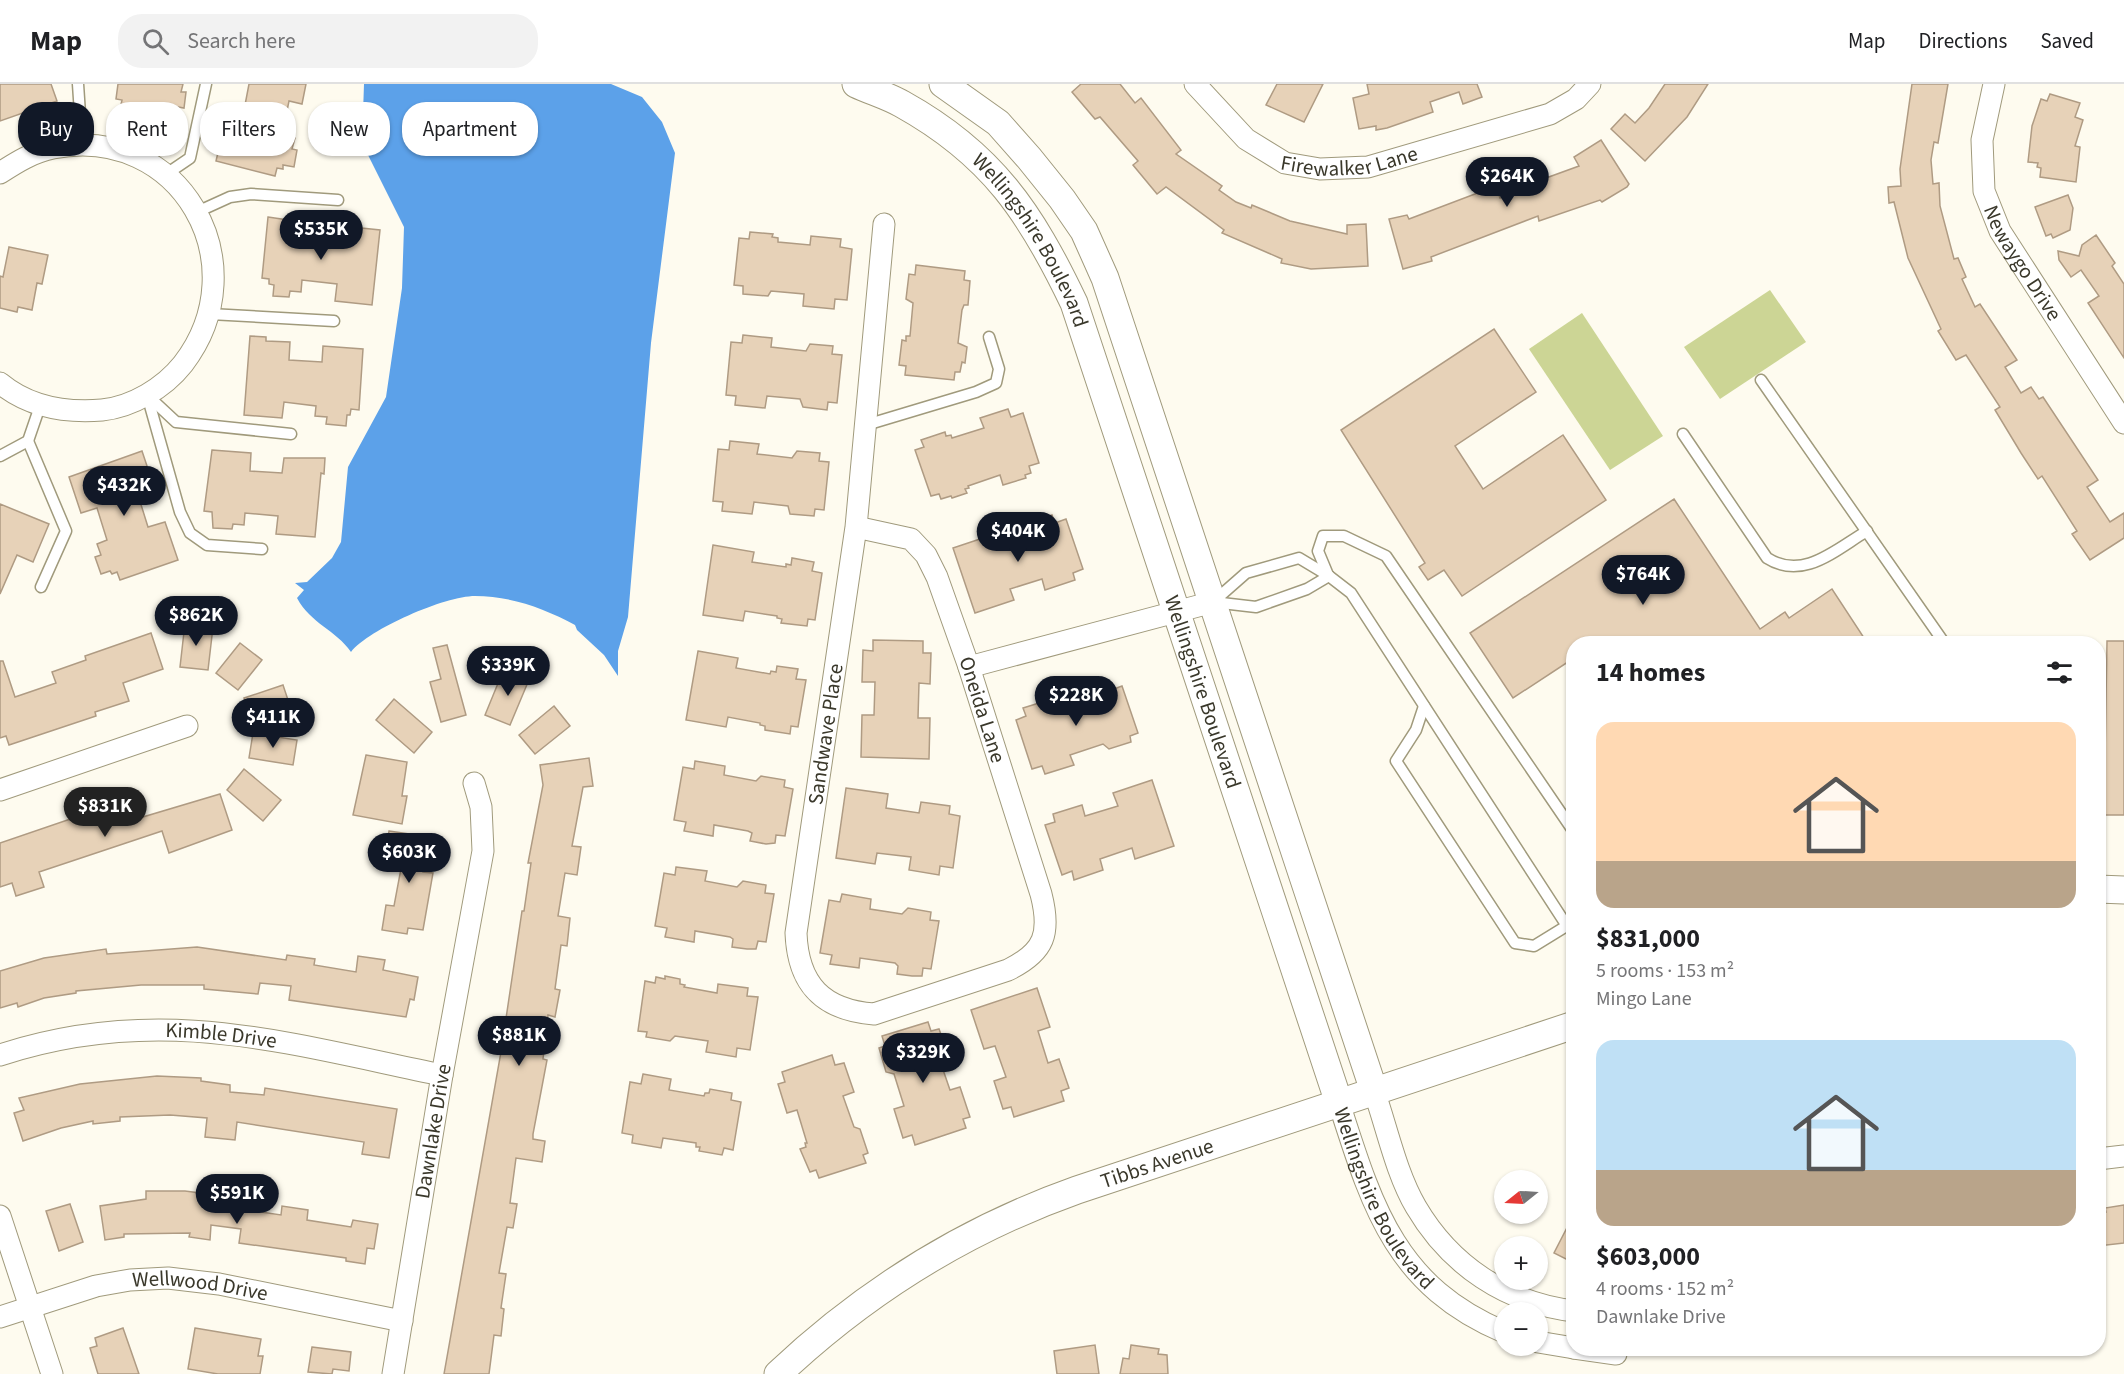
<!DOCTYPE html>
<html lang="en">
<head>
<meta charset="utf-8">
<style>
	body { margin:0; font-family:"Source Sans 3",sans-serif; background:#f2f2f2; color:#202124; height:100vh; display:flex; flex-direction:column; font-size:22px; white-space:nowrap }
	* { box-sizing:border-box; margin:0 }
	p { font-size:20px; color:#757577 }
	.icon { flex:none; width:33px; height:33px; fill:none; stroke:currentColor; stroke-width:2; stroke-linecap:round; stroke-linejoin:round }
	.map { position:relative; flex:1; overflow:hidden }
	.details { position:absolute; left:1566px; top:552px; width:540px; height:720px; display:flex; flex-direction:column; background:#fff; border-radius:24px; box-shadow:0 2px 4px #0004 }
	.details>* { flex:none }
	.top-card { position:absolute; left:18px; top:18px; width:570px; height:54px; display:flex; gap:12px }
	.needle { width:39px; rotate:252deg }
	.buttons { position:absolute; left:1494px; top:1086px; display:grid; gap:12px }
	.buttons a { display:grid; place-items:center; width:54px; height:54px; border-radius:50%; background:#fff; box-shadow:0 2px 4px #0004; font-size:30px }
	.price { position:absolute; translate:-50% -51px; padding:0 14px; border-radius:21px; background:#111827; color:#fff; font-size:20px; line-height:39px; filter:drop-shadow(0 2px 3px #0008) }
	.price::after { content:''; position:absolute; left:50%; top:36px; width:18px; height:14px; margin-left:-9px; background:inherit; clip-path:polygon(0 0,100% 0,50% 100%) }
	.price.current { background:#222; color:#fff }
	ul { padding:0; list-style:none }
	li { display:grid; align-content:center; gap:12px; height:318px; padding:0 30px }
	li span { display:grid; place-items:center; height:186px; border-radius:18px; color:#555 }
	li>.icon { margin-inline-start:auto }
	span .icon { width:108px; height:108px; fill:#fffc; stroke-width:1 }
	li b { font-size:26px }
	h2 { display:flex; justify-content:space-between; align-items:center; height:72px; padding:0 30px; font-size:26px }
	.pill { padding:0 21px; border-radius:24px; background:#fff; box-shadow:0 2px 4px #0004; font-size:21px; line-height:54px }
	.pill.current { background:#111827; color:#fff }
	header { display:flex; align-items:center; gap:36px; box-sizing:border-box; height:84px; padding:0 30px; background:#fff; border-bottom:2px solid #e0e0e0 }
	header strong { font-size:28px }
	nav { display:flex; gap:33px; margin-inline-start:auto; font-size:21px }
	.search { width:420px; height:54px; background:#f2f2f2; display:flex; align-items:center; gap:15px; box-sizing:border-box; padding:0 21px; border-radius:24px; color:#757577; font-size:22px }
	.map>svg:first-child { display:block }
</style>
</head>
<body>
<header>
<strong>Map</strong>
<div class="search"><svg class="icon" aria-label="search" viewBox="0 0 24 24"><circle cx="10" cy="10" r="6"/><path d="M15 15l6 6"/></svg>Search here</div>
<nav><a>Map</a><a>Directions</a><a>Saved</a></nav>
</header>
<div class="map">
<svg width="2124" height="1290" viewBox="0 0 2124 1290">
	<rect width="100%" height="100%" fill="#fefbef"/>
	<!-- green -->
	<g fill="#ccd595">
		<path d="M1770,206L1806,258L1720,315L1684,263Z"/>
		<path d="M1582,229L1663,352L1610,386L1529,265Z"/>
	</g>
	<!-- water -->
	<path fill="#5ca1e9" d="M364,0H611L642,13L662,38L675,69L651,259L628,533L618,567V592L604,571L577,546L575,541C544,524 510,512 475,512C445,512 369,545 351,568C336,546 311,540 297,514L304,506L295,499L307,498L332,474L341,458L348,383L386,313L402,204L404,143L362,59Z"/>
	<!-- building -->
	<g fill="#e7d2b8" stroke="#af9b83" stroke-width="1.5">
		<path d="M0,0H51L57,17L0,37Z"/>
		<path d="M118,0H183L181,8H186L184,24L173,22L172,26L166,25L164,33L120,25L122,16L116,15Z"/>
		<path d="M249,0H306L302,20L289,17L282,51L295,54L292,65L297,66L294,83L283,81V85L277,84L275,92L216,77L225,39L241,42Z"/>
		<path d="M1081,0H1120L1135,19L1141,14L1181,66L1176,70L1222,102L1219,106L1236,118L1251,124L1252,121L1290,137L1347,150V141L1366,140L1368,182L1311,185L1281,179L1282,175L1222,149L1224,146L1166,103L1157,110L1133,81L1138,77L1100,33L1095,35L1072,8Z"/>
		<path d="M1277,0H1323L1304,38L1266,21Z"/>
		<path d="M1367,0H1477L1482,13L1463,20L1459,8L1430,18L1433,28L1387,44L1376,46V42L1359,45L1353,14L1369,10Z"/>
		<path d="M1665,0H1708L1687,33L1645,77L1611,45L1625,30L1635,39L1649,24Z"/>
		<path d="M1912,0H1948L1938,59L1934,58L1931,76L1933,100L1939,99L1940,122L1954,175L1958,174L1966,193L1962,195L1975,223L1980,220L2017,276L2005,283L2021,309L2031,303L2039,315L2043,313L2098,396L2087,403L2110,438L2124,429V454L2090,476L2072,450L2077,447L2042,392L2038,395L2021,369L1995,326L2000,323L1966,271L1956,276L1938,247L1941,245L1908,174L1894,118L1889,119L1888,103L1901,102L1900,85Z"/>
		<path d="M2050,10L2080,19L2075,33L2083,36L2075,62L2080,63L2076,98L2040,93L2041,84L2037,83L2038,79L2028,78L2032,42L2041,15L2047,17Z"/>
		<path d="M1601,56L1629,100L1627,103L1602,118L1600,116L1539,137L1538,132L1431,173L1432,177L1403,185L1389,135L1407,131L1409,135L1496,102L1500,114L1529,106L1525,94L1543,88L1546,94L1579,82L1574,73Z"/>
		<path d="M2068,111L2073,124L2070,146L2053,154L2051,150L2046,152L2035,123Z"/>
		<path d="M268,133L308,139L306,156L341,160L343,142L380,146L372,221L335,217L337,200L302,196L301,208L290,207L289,213L273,212L274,201L269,200V195L262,194Z"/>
		<path d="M750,148L773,150L772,153L778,154V158L810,161L811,152L841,155L840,163L852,165L847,216L835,215L834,225L803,222L804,210L771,207L768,212L743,210V202L734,201L739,154L749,155Z"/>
		<path d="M2096,151L2115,179L2112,182L2124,200V274L2088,219L2099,212L2081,186L2071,193L2059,176L2058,167L2079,172L2082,161Z"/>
		<path d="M9,163L48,171L42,200L37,199L32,226L18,223L17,228L0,224V192L3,193Z"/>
		<path d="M916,181L965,187L964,196L970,197L968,221H964L962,226L958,259L967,263L965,279L962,278L960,288H955L954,296L905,291L906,282L899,281L902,256L906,257V252H910L913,219L906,215L909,190L915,191Z"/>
		<path d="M1494,245L1536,308L1455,362L1483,405L1563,351L1606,416L1462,512L1444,486L1428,496L1419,483L1425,479L1341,346Z"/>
		<path d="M743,251L772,254L771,263L806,267L810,260L833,262L832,270L842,271L837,319L828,318L827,326L803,323L800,315L767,312L765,324L735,321L736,312L726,311L731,258L742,259Z"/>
		<path d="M250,252L266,253V257L290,258L289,276L322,278L323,262L363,265L359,326L351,325L350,331H347L346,342L326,340L327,333L315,332L316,322L284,318L282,334L244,331Z"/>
		<path d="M1008,325L1011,333L1023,329L1039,379L1029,382L1031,389L1025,391L1026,394L1003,401L1000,391L968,402L969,404L965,405L967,409L952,414L951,412L941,415L939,410L931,412L915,366L924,363L921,356L945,348L946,352L951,351L952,354L984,344L980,334Z"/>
		<path d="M730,357L759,360L757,370L792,374L797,367L820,369L819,377L829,378L824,426L815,425L814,432L790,430L788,422L754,418L752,430L722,427L723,418L713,417L718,365L729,366Z"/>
		<path d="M212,366L251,369L250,387L282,389L284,374H325L324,390L321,389L315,453L276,450L278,432L245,429L244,441L233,440L232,445L213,444L212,428L204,427Z"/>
		<path d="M142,367L155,406L138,411L148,443L165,438L178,476L120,496L117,488L112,490L110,487L101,490L95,473L101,471L97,460L107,456L97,424L81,429L69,393Z"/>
		<path d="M1674,415L1760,545L1785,528L1789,534L1832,505L1868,560H1574V574L1513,614L1470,549Z"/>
		<path d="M0,420L49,440L33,478L17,471L0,510Z"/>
		<path d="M1052,431L1055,439L1066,435L1083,485L1073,489L1075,496L1045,506L1042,495L1010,505L1014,516L975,529L953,464L992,451L996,462L1028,451L1025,440Z"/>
		<path d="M713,461L754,468L752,478L786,483V480L791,481L792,474L814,478L812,487L822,489L815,536L808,535L807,542L781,539L782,535L777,534V532L745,527L743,537L703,531Z"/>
		<path d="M185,539L213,543L208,586L180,583Z"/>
		<path d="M151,549L163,585L123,599L129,617L95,628L96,632L9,661L6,652L0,654V577H3L15,613L56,599L52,588L86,576L85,572Z"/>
		<path d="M873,556L923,557V569H931L930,600L919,599L918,634H930L929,675L861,673L862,631H874L875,598H862L863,566L873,567Z"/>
		<path d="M2107,557H2124V731H2104Z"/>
		<path d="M240,559L262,576L238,606L216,589Z"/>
		<path d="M447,561L466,631L441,638L430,598L441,595L433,564Z"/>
		<path d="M698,567L738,574L736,584L770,590L771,587L776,588L777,582L798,585L796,595L806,596L798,643L791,642L790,650L765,646V642L760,641V639L728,633L726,643L686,636Z"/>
		<path d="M516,585L531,591L510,641L485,631L501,592L511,597Z"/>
		<path d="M1112,599L1114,605L1122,602L1138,649L1130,652L1131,658L1109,665L1103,660L1070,671L1074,681L1045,690L1042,682L1032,685L1016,636L1026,632L1023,624L1052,615L1055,624L1087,613L1086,610L1090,607Z"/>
		<path d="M283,601L292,628L254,641L244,614Z"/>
		<path d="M394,615L432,648L414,669L376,636Z"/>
		<path d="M554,622L570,642L535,670L519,651Z"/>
		<path d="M253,649L297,656L293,681L249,674Z"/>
		<path d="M366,671L407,678L402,712H407L402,740L353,731Z"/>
		<path d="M589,674L593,702L583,703L572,762L581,763L577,791L565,789L558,832L570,834L567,862L561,861L555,905L560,906L555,933L548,931L543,975L547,976L533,1050V1055L545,1057L542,1078L516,1074L510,1119L517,1120L513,1144L507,1143L499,1189L506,1190L501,1224L504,1225L501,1252L494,1251L489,1290H444L501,968L522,827H524L531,779H528L543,701L540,681Z"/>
		<path d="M695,677L725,682L724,691L756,697L761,692L785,696L784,703L793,705L785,752L776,751L775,759L766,760L750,757L752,749L748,747L714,741L713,752L684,747L686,738L674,736L683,683L694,685Z"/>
		<path d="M244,685L281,716L263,737L227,706Z"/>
		<path d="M1152,696L1174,762L1135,775L1132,764L1100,775L1103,786L1074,796L1072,787L1062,791L1045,741L1055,738L1053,730L1082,721L1085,732L1118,722L1113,709Z"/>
		<path d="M846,704L888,710L886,724L919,729L921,718L950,722L949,730L960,732L953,784L940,782L939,791L909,786L911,773L877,769L875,780L836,774Z"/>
		<path d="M220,710L232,746L169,769L162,747L39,788L44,803L16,812L12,799L0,803V759L129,715L136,735Z"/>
		<path d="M389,747L429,753L423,788L433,789L423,846L408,844L407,850L382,846L386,821L394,822L403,774L385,772Z"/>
		<path d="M676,783L707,787L705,797L737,803L743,797L766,801L765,809L774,810L766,858L758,857L756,865H747L732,863L733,855L730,853L695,847L694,858L665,853L667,844L655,842L664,789L675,791Z"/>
		<path d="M842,810L871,815L870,825L902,830L908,824L931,828L930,836L939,837L931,885L923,884L922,892H912L897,890L898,882L895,879L860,874L859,884L830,880L832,871L820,869L829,816L840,818Z"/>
		<path d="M197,863L286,876L287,871L315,875L314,881L356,888L358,872L385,876L383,886L418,893L414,916L410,915L406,933L289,916L291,902L260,899L258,910L204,905V901H141L76,907V909L44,914L18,923L17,919L0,924V887L44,874L106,865L107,870Z"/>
		<path d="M665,892L680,895V900L685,901L684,903L717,909L718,900L748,904L747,912L758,913L750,966L737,964L736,973L706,968L708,957L675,952L670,957L646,953L647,948L638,947L645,897L655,899L656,893L665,895Z"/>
		<path d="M1037,904L1050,943L1038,947L1048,979L1059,975L1069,1004L1061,1007L1064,1017L1014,1033L1011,1023L1003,1025L994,997L1006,993L995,962L984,965L971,926Z"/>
		<path d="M928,938L931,947L939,945L947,967L939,974L950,1006L960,1003L970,1033L963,1035L966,1044L915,1061L912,1051L903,1054L894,1025L904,1022L894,990L886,988L879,964L885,962L882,952Z"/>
		<path d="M832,971L835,981L844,979L854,1008L843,1012L854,1043L860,1045L868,1069L863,1071L866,1079L819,1094L816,1086L810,1088L800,1065L806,1063L805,1059H807L797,1026L787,1029L778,1000L785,998L782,988Z"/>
		<path d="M643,990L671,995L669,1006L704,1012L705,1009H709L710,1005L732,1009L731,1016L741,1018L733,1066L724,1064L722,1071L699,1067L700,1063H696V1059L663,1054L661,1064L632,1059L633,1051L622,1049L630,998L641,1000Z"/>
		<path d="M157,992L201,994V997L230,1001V1008L264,1011L265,1004L397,1025L389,1074L362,1070L364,1058L237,1038L235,1056L205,1053L207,1034L170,1031L120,1033V1037L93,1040V1037L61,1044L23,1057L14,1029L24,1026L19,1014L80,1000Z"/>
		<path d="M146,1107H185L223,1112L221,1122L281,1131L282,1122L308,1126L307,1136L351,1143L353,1136L378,1140L374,1165L367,1164L365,1180L346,1177V1174L239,1159L241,1145L211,1141L210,1156L189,1153L190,1149L124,1150V1153L105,1156L100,1122L146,1115Z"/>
		<path d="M70,1120L83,1158L59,1167L46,1127Z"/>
		<path d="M2124,1121V1159L2098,1162V1129L2106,1128L2105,1124Z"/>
		<path d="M1574,1130V1179L1554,1169Z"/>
		<path d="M123,1244L139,1290H98L90,1264L97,1262L95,1254Z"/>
		<path d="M195,1244L261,1255L258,1272H263L260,1290H218L188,1285Z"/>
		<path d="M1095,1261L1099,1290H1057L1054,1267Z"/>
		<path d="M1131,1261L1159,1265L1158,1270L1167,1271L1168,1290H1120L1123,1274L1129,1275Z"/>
		<path d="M312,1263L351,1268L349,1287L333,1285L332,1290L308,1288Z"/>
	</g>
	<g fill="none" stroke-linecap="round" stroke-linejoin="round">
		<!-- service casing -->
		<g stroke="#a09a7c" stroke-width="13">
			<g id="service">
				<path d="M78,0L82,60"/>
				<path d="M165,91L190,74L206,0"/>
				<path d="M197,128L230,113L251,110L338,116"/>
				<path d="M210,230L334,237"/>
				<path d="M1761,296L1945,560"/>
				<path d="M147,311L180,428L190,449L207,461L262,465"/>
				<path d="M147,311L176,338L291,350"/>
				<path d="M866,341L976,308L996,299L999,285L989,253"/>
				<path d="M1683,350L1767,474C1803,497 1835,466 1867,447"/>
				<path d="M28,357L66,447L41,503"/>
				<path d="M0,372L28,357L40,322"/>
				<path d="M1328,491L1318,467L1323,452H1344L1386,472L1574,748"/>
				<path d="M1213,518L1246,489L1299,474L1329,492L1351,509L1567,842"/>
				<path d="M1213,518L1256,523L1307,505L1329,492"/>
				<path d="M1424,622L1416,646L1396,677L1515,859L1534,862L1573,838"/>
			</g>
		</g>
		<!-- minor casing -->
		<g stroke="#a09a7c" stroke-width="23">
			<g id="minor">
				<path id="s1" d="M1195,0L1246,55L1285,79L1320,85L1368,83L1550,30L1576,15L1590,0"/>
				<path id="s2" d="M1994,0L1982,56L1984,107L2000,147L2124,339"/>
				<path d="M0,89C17,78 33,68 53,64C180,39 260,180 183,280C164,304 132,323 102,326C65,329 29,323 0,299"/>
				<path id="s3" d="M856,443L911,455L926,471L937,493L969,583L1041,810C1051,849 1045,868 1008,886L874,930C823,926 798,901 796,849L856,443L884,140"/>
				<path d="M969,583L1213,518"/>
				<path d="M0,706L187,642"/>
				<path id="s4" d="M0,971C159,919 285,959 442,991"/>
				<path d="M1374,1007C1387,1044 1396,1089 1416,1123C1450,1181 1506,1219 1574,1227"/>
				<path id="s5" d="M1339,1019C1372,1122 1395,1202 1504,1248"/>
				<path d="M2098,1075L2124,1072"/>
				<path d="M0,1132L52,1290"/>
				<path id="s6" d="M0,1233L96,1202L130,1196L168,1194L219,1200L402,1237"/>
				<path d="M1538,1258L1574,1264"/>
				<path d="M1574,1264L1616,1270"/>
				<path id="s7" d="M393,1290L442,991L483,767L481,723L474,699"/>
			</g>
		</g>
		<!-- tertiary casing -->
		<g stroke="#a09a7c" stroke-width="29">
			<g id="tertiary">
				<path id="s8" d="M856,0C871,7 888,12 902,20C992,70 1031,129 1074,219L1339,1019"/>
				<path d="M943,0L998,39L1029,74L1062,115L1084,147L1105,194L1374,1007"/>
				<path d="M2098,805L2124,806"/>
				<path id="s9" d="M778,1290C865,1208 964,1146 1077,1106L1574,941"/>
			</g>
		</g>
		<!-- service -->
		<use href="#service" stroke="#fff" stroke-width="10"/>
		<!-- minor -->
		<use href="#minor" stroke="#fff" stroke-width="21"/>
		<!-- tertiary -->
		<use href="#tertiary" stroke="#fff" stroke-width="27"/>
	</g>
	<g text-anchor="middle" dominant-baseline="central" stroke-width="6" stroke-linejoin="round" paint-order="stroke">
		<!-- street labels -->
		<g font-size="21" fill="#3a382b" stroke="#fefbef">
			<text stroke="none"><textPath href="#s1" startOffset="186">Firewalker Lane</textPath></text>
			<text stroke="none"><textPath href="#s8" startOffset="242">Wellingshire Boulevard</textPath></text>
			<text stroke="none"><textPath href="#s2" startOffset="190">Newaygo Drive</textPath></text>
			<text stroke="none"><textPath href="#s8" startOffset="728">Wellingshire Boulevard</textPath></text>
			<text stroke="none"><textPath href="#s3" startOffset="243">Oneida Lane</textPath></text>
			<text stroke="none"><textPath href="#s3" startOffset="998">Sandwave Place</textPath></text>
			<text stroke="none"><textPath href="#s4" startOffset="224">Kimble Drive</textPath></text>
			<text stroke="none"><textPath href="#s7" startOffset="246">Dawnlake Drive</textPath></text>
			<text stroke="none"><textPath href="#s9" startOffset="438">Tibbs Avenue</textPath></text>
			<text stroke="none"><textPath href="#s5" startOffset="106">Wellingshire Boulevard</textPath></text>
			<text stroke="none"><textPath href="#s6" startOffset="206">Wellwood Drive</textPath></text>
		</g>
	</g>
</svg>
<div class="buttons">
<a><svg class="needle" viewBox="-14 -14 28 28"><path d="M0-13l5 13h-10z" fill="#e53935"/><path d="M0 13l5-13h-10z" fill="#757577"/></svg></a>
<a>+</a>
<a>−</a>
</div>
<b class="price" style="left:1507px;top:124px">$264K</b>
<b class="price" style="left:321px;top:177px">$535K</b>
<b class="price" style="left:124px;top:433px">$432K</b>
<b class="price" style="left:1018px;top:479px">$404K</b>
<b class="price" style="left:1643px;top:522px">$764K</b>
<b class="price" style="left:196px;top:563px">$862K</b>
<b class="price" style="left:508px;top:613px">$339K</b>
<b class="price" style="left:1076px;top:643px">$228K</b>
<b class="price" style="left:273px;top:665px">$411K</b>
<b class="price current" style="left:105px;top:754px">$831K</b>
<b class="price" style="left:409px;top:800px">$603K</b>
<b class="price" style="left:519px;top:983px">$881K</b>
<b class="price" style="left:923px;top:1000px">$329K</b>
<b class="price" style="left:237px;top:1141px">$591K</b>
<div class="top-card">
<a class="pill current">Buy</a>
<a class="pill">Rent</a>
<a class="pill">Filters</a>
<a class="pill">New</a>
<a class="pill">Apartment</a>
</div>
<section class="details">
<h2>14 homes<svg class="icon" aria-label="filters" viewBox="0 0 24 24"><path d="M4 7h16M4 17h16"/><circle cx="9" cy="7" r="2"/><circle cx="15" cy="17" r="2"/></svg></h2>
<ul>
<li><span style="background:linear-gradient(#ffd9b3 75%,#b9a48a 0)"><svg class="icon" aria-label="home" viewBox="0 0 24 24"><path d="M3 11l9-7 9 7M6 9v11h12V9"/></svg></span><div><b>$831,000</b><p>5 rooms · 153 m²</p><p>Mingo Lane</p></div></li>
<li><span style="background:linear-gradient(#bfe0f5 70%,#b9a48a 0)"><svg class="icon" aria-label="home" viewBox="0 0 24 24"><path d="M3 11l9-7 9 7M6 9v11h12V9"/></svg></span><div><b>$603,000</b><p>4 rooms · 152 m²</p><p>Dawnlake Drive</p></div></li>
</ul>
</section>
</div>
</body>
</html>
